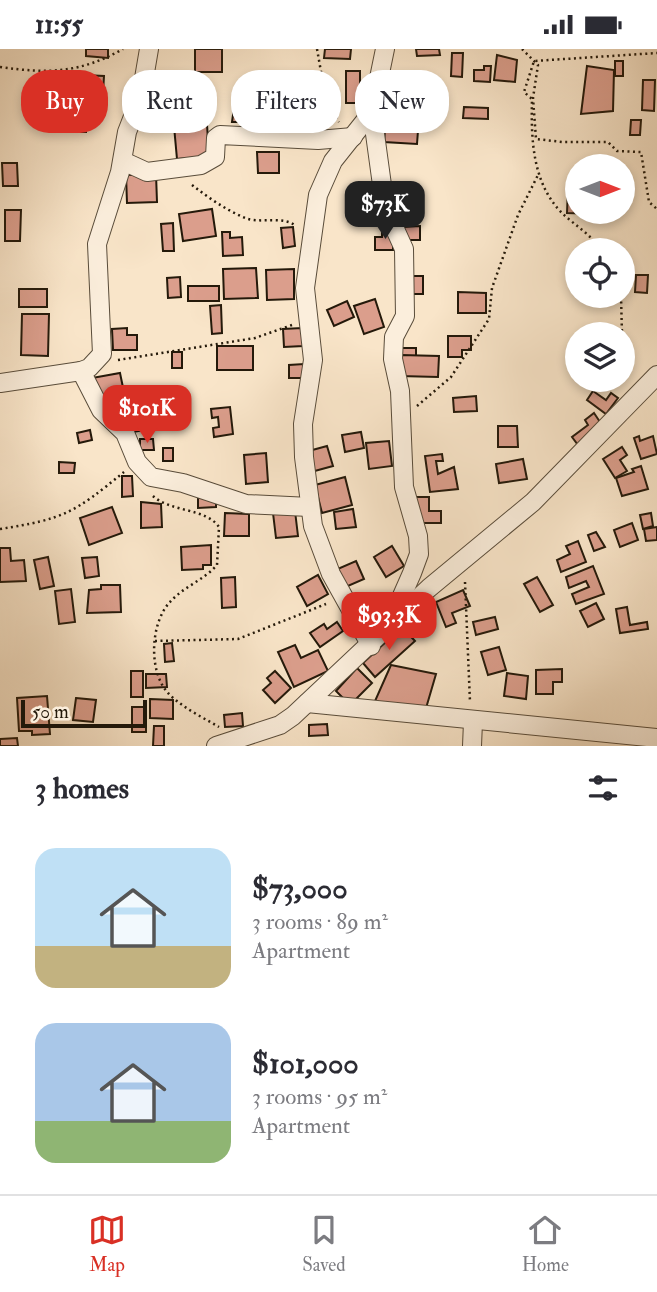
<!DOCTYPE html>
<html lang="en">
<head>
<meta charset="utf-8">
<style>
	body { margin:0; font-family:"IM FELL Double Pica",serif; background:#f7f7f7; color:#2b2b33; height:100vh; display:flex; flex-direction:column; font-size:26px; white-space:nowrap }
	* { box-sizing:border-box; margin:0 }
	p { font-size:23px; color:#7c7c81 }
	.icon { flex:none; width:38px; height:38px; fill:none; stroke:currentColor; stroke-width:2; stroke-linecap:round; stroke-linejoin:round }
	.map { position:relative; height:697px; overflow:hidden }
	.panel { display:flex; flex-direction:column; background:#fff; flex:1 }
	.panel>* { flex:none }
	.banner { position:absolute; left:21px; top:21px; width:616px; height:63px; display:flex; gap:14px }
	.needle { width:46px; rotate:90deg }
	.fabs { position:absolute; left:565px; top:105px; display:grid; gap:14px }
	.fabs a { display:grid; place-items:center; width:70px; height:70px; border-radius:50%; background:#fff; box-shadow:0 4px 10px #0003; font-size:35px }
	.scale { position:absolute; left:21px; bottom:18px; width:126px; box-sizing:border-box; padding-left:7px; border:4px solid #24190a; border-top:0; font-size:19px; line-height:24px; white-space:nowrap; color:#24190a; -webkit-text-stroke:5px #fbeedc; paint-order:stroke }
	.price { position:absolute; translate:-50% -60px; padding:0 16px; border-radius:14px; background:#d93025; color:#fff; font-size:23px; line-height:46px; filter:drop-shadow(0 2px 4px #0008) }
	.price::after { content:''; position:absolute; left:50%; top:42px; width:21px; height:16px; margin-left:-10px; background:inherit; clip-path:polygon(0 0,100% 0,50% 100%) }
	.price.active { background:#222; color:#fff }
	ul { padding:0; list-style:none }
	li { display:flex; align-items:center; gap:21px; height:175px; padding:0 35px }
	li span { display:grid; place-items:center; flex:none; width:196px; height:140px; border-radius:21px; color:#555 }
	li>.icon { margin-inline-start:auto }
	span .icon { width:84px; height:84px; fill:#fffc; stroke-width:1 }
	li b { font-size:30px }
	h2 { display:flex; justify-content:space-between; align-items:center; height:84px; padding:0 35px; font-size:30px }
	.pill { padding:0 24px; border-radius:28px; background:#fff; box-shadow:0 4px 10px #0003; font-size:24px; line-height:63px }
	.pill.active { background:#d93025; color:#fff }
	.status { display:flex; justify-content:space-between; align-items:center; height:49px; padding:0 35px; background:#fff; direction:ltr }
	.status svg { height:19px; fill:currentColor }
	.dock { display:flex; justify-content:space-around; align-items:center; height:98px; border-top:2px solid #e1e1e2; background:#fff; font-size:19px; color:#7c7c81 }
	.dock a { display:grid; justify-items:center; gap:4px }
	.dock .active { color:#d93025 }
	.map>svg:first-child { display:block }
</style>
</head>
<body>
<div class="status"><b>11:55</b><svg viewBox="0 0 49 12"><path d="M0 12V9h3v3zM5 12V6h3v6zM10 12V3h3v9zM15 12V0h3v12zM26 1h20v11H26zM47 4h2v5h-2z"/></svg></div>
<div class="map">
<svg width="657" height="697" viewBox="0 0 657 697">
	<rect width="100%" height="100%" fill="#f9e5c9"/>
	<filter id="stains"><feTurbulence type="fractalNoise" baseFrequency=".00286" numOctaves="4"/><feColorMatrix values="0 0 0 0 .2 0 0 0 0 .09 0 0 0 0 .02 0 0 0 .5 -.17"/></filter>
	<radialGradient id="worn" r=".72"><stop offset=".6" stop-color="#630" stop-opacity="0"/><stop offset="1" stop-color="#630" stop-opacity=".3"/></radialGradient>
	<!-- building -->
	<g fill="#db9e8c" stroke="#24190a" stroke-width="2">
		<path d="M86,0H108V9L86,7Z"/>
		<rect x="195" y="0" width="27" height="23"/>
		<path d="M325,0H351L350,10L324,9Z"/>
		<path d="M416,0H439L440,6L417,7Z"/>
		<path d="M452,4H463L462,28L451,27Z"/>
		<path d="M497,6L517,11L515,33L494,31Z"/>
		<rect x="615" y="12" width="8" height="15"/>
		<path d="M484,17H491L490,33L474,32V21H484Z"/>
		<path d="M587,17L614,21L613,62L581,65Z"/>
		<rect x="346" y="22" width="14" height="32"/>
		<path d="M151,23L166,24L165,39L149,38Z"/>
		<path d="M83,26L104,27L102,61L82,59Z"/>
		<path d="M382,27L410,28L409,56L381,55Z"/>
		<path d="M64,28L81,31L78,45L62,43Z"/>
		<path d="M643,31H655L654,62L642,61Z"/>
		<path d="M281,47L287,60L263,72L257,59Z"/>
		<path d="M235,52H247V73H232Z"/>
		<path d="M464,58L488,59V70L463,69Z"/>
		<path d="M386,66L419,68L417,95L384,93Z"/>
		<rect x="72" y="71" width="14" height="12"/>
		<path d="M631,71H641L640,86H630Z"/>
		<path d="M207,75L209,108L177,110L174,77L194,79Z"/>
		<path d="M257,103H279V124H258Z"/>
		<path d="M2,114H17L18,137H3Z"/>
		<path d="M156,125L157,153L127,154L126,126Z"/>
		<path d="M568,138H578V163H597V165L567,164Z"/>
		<path d="M212,160L216,187L183,192L179,165Z"/>
		<path d="M5,161H21L20,192H5Z"/>
		<path d="M173,174L174,202H163L161,175Z"/>
		<path d="M420,177V191H403V178Z"/>
		<path d="M293,178L295,197L283,199L281,179Z"/>
		<path d="M382,181H393V201H375V188H382Z"/>
		<path d="M222,183H230V189L242,188L243,206L223,207Z"/>
		<path d="M256,219L258,249L224,250L223,220Z"/>
		<path d="M294,220V250L267,251L266,221Z"/>
		<path d="M636,226H648L647,244L635,243Z"/>
		<path d="M409,227H423V245H408Z"/>
		<path d="M180,228L181,248L168,249L167,229Z"/>
		<rect x="188" y="237" width="31" height="15"/>
		<rect x="19" y="240" width="28" height="18"/>
		<path d="M458,243L486,244V264H458Z"/>
		<path d="M375,250L384,278L364,285L354,257Z"/>
		<path d="M347,252L354,268L334,277L327,261Z"/>
		<path d="M221,256L222,284L212,285L210,257Z"/>
		<path d="M22,265H49L48,307L21,306Z"/>
		<path d="M127,279V286H137V301H113L112,280Z"/>
		<path d="M302,279L303,297L284,298L283,280Z"/>
		<path d="M448,287H471V301H462V308H448Z"/>
		<rect x="217" y="297" width="36" height="24"/>
		<path d="M399,299H416V307H424V321H399Z"/>
		<rect x="172" y="303" width="10" height="16"/>
		<path d="M401,306L439,307L438,328L400,327Z"/>
		<path d="M304,315V329H289V316Z"/>
		<path d="M120,324L127,358L102,363L92,329Z"/>
		<path d="M593,342L606,351L611,344L618,349L606,365L587,351Z"/>
		<path d="M174,343V366H153V344Z"/>
		<path d="M476,347L477,362L454,363L453,349Z"/>
		<path d="M151,356L155,379L127,384L124,361Z"/>
		<path d="M230,358L233,385L214,388L213,379L219,378L218,368L212,369L211,360Z"/>
		<path d="M594,364L602,376L578,396L572,388L588,376L585,371Z"/>
		<path d="M498,377H517L518,398H498Z"/>
		<path d="M90,381L92,391L79,394L77,384Z"/>
		<path d="M361,383L364,399L345,403L342,386Z"/>
		<path d="M639,387L640,392L653,387L657,405L641,410L634,389Z"/>
		<path d="M140,390H153L154,401H140Z"/>
		<path d="M389,392L392,417L369,420L366,394Z"/>
		<path d="M327,397L333,417L311,423L305,403Z"/>
		<path d="M622,398L627,406L620,411L627,422L615,429L603,410Z"/>
		<rect x="163" y="399" width="10" height="13"/>
		<path d="M266,404L268,433L246,435L244,406Z"/>
		<path d="M442,405L443,412H436L438,425L454,418L458,440L430,443L425,407Z"/>
		<path d="M523,410L527,430L499,434L496,415Z"/>
		<path d="M59,413L75,414L74,424H59Z"/>
		<path d="M641,417L648,440L622,447L616,429L634,423L632,420Z"/>
		<path d="M122,427H132L133,447L122,448Z"/>
		<path d="M345,428L352,456L322,464L315,436Z"/>
		<path d="M216,448V458L198,459V449Z"/>
		<path d="M414,448H429V462H441V474H414Z"/>
		<path d="M141,453L161,455L162,478L141,479Z"/>
		<path d="M112,458L122,484L89,496L80,469Z"/>
		<path d="M353,460L356,478L336,480L334,463Z"/>
		<path d="M295,462L298,487L276,489L273,464Z"/>
		<path d="M225,464L249,465V487H224Z"/>
		<path d="M651,464L653,477L643,480L640,466Z"/>
		<path d="M632,474L638,491L620,498L614,481Z"/>
		<path d="M657,478V491L646,492L644,480Z"/>
		<path d="M596,483L605,498L594,502L588,486Z"/>
		<path d="M578,492L586,513L561,523L557,511L570,505L566,497Z"/>
		<path d="M211,496V516H203V520L182,521L181,498Z"/>
		<path d="M392,497L404,517L386,528L374,508Z"/>
		<path d="M0,499H10L11,512L24,511L26,532L0,533Z"/>
		<path d="M48,508L54,537L40,540L34,511Z"/>
		<path d="M97,508L99,527L85,529L82,509Z"/>
		<path d="M356,512L364,530L341,540L333,522Z"/>
		<path d="M593,517L604,545L576,555L572,545L589,538L586,532L569,539L566,528Z"/>
		<path d="M318,526L328,545L307,557L297,538Z"/>
		<path d="M235,528L236,558L222,559L221,529Z"/>
		<path d="M537,528L553,556L540,563L524,535Z"/>
		<path d="M101,536H120L121,563L87,564L89,541L101,540Z"/>
		<path d="M71,540L75,573L59,575L55,542Z"/>
		<path d="M463,541L470,557L452,564L456,574L446,578L436,553Z"/>
		<path d="M372,545L380,560L366,568L358,553Z"/>
		<path d="M421,554L433,568L415,583L404,569Z"/>
		<path d="M596,554L604,570L588,578L580,562Z"/>
		<path d="M627,558L630,576L647,573L648,580L620,584L616,560Z"/>
		<path d="M495,568L498,580L476,586L473,573Z"/>
		<path d="M337,573L343,582L320,598L310,584L324,575L327,580Z"/>
		<path d="M402,578L415,592L375,628L363,614Z"/>
		<path d="M172,594L174,612L165,613L164,595Z"/>
		<path d="M295,596L301,609L318,601L328,622L294,638L278,603Z"/>
		<path d="M499,598L506,621L488,626L481,603Z"/>
		<path d="M391,616L436,625L424,666L375,652Z"/>
		<path d="M357,619L372,634L350,656L336,642Z"/>
		<path d="M562,620V633H553V645H536V621Z"/>
		<rect x="131" y="622" width="12" height="26"/>
		<path d="M275,622L291,639L275,654L263,641L271,634L267,629Z"/>
		<path d="M507,624L528,627L526,650L504,647Z"/>
		<path d="M146,625H166L167,638L146,639Z"/>
		<path d="M47,647L50,685L32,686V682H19L17,649Z"/>
		<path d="M76,649L96,651L93,673L73,671Z"/>
		<path d="M150,650L173,651V670L150,669Z"/>
		<rect x="132" y="658" width="14" height="25"/>
		<path d="M242,664L243,677L225,678L224,666Z"/>
		<path d="M327,675L328,686L309,687V676Z"/>
		<path d="M154,677H164V697H153Z"/>
		<path d="M17,689L18,697H0V690Z"/>
	</g>
	<g fill="none" stroke-linecap="round" stroke-linejoin="round">
		<!-- minor casing -->
		<g stroke="#594c3a" stroke-width="20">
			<g id="minor">
				<path d="M372,63L385,158L404,200L405,267L394,288L393,310L400,342L404,438L418,487L419,505L412,524L401,549L384,570"/>
				<path d="M123,112L147,123L201,116L215,108L216,89L220,86L318,91L353,88"/>
				<path d="M81,322L101,361L125,384L137,413L151,428L183,434L246,455L310,458"/>
				<path d="M0,334L81,322L89,319L102,305L97,195L120,123L127,83L141,47L149,0"/>
				<path d="M371,597L331,525L313,477L304,408L303,375L313,311L305,239L318,146L333,112L372,63L385,0"/>
				<path d="M307,654L657,689"/>
				<path d="M216,697L280,676L293,667L429,539L533,453L657,326"/>
				<path d="M472,697L473,673"/>
			</g>
		</g>
		<!-- path -->
		<g stroke="#24190a" stroke-width="2.5" stroke-dasharray="2 3.5" stroke-linecap="butt">
			<path d="M317,0L326,51L339,73"/>
			<path d="M522,0L538,16L533,49L536,90L562,93H608L617,102L641,103L649,153L657,160"/>
			<path d="M0,18C49,25 80,24 123,0"/>
			<path d="M192,136C209,149 227,162 248,170C263,174 284,167 296,177"/>
			<path d="M601,201C592,186 574,176 561,163C532,133 531,89 532,50L524,43L534,12L657,4"/>
			<path d="M621,247L622,285"/>
			<path d="M118,311L255,289L292,276"/>
			<path d="M417,357L451,328L489,270L492,239L518,166L539,124"/>
			<path d="M153,447C170,463 206,459 219,478L217,516C204,531 183,538 170,553C150,574 148,624 169,645C183,659 202,668 219,678"/>
			<path d="M0,480C64,470 74,464 124,423"/>
			<path d="M465,533L470,653"/>
			<path d="M155,592L238,590L326,555"/>
		</g>
		<!-- minor -->
		<use href="#minor" stroke="#fbeedc" stroke-width="18"/>
	</g>
	<rect width="100%" height="100%" filter="url(#stains)"/>
	<rect width="100%" height="100%" fill="url(#worn)"/>
</svg>
<div class="fabs">
<a><svg class="needle" viewBox="-14 -14 28 28"><path d="M0-13l5 13h-10z" fill="#e53935"/><path d="M0 13l5-13h-10z" fill="#7c7c81"/></svg></a>
<a><svg class="icon" aria-label="locate" viewBox="0 0 24 24"><circle cx="12" cy="12" r="6"/><path d="M12 2v4M12 18v4M2 12h4M18 12h4"/></svg></a>
<a><svg class="icon" aria-label="layers" viewBox="0 0 24 24"><path d="M12 4l9 5-9 5-9-5zM3 14l9 5 9-5"/></svg></a>
</div>
<div class="scale">50 m</div>
<b class="price active" style="left:385px;top:192px">$73K</b>
<b class="price" style="left:147px;top:396px">$101K</b>
<b class="price" style="left:389px;top:603px">$93.3K</b>
<div class="banner">
<a class="pill active">Buy</a>
<a class="pill">Rent</a>
<a class="pill">Filters</a>
<a class="pill">New</a>
</div>
</div>
<section class="panel">
<h2>3 homes<svg class="icon" aria-label="filters" viewBox="0 0 24 24"><path d="M4 7h16M4 17h16"/><circle cx="9" cy="7" r="2"/><circle cx="15" cy="17" r="2"/></svg></h2>
<ul>
<li><span style="background:linear-gradient(#bfe0f5 70%,#c2b280 0)"><svg class="icon" aria-label="home" viewBox="0 0 24 24"><path d="M3 11l9-7 9 7M6 9v11h12V9"/></svg></span><div><b>$73,000</b><p>3 rooms · 89 m²</p><p>Apartment</p></div></li>
<li><span style="background:linear-gradient(#a9c7e8 70%,#8fb573 0)"><svg class="icon" aria-label="home" viewBox="0 0 24 24"><path d="M3 11l9-7 9 7M6 9v11h12V9"/></svg></span><div><b>$101,000</b><p>3 rooms · 95 m²</p><p>Apartment</p></div></li>
</ul>
</section>
<nav class="dock">
<a class="active"><svg class="icon" aria-label="map" viewBox="0 0 24 24"><path d="M3 6l6-2 6 2 6-2v14l-6 2-6-2-6 2zM9 4v14M15 6v14"/></svg>Map</a>
<a><svg class="icon" aria-label="saved" viewBox="0 0 24 24"><path d="M7 4h10v16l-5-4-5 4z"/></svg>Saved</a>
<a><svg class="icon" aria-label="home" viewBox="0 0 24 24"><path d="M3 11l9-7 9 7M6 9v11h12V9"/></svg>Home</a>
</nav>
</body>
</html>
